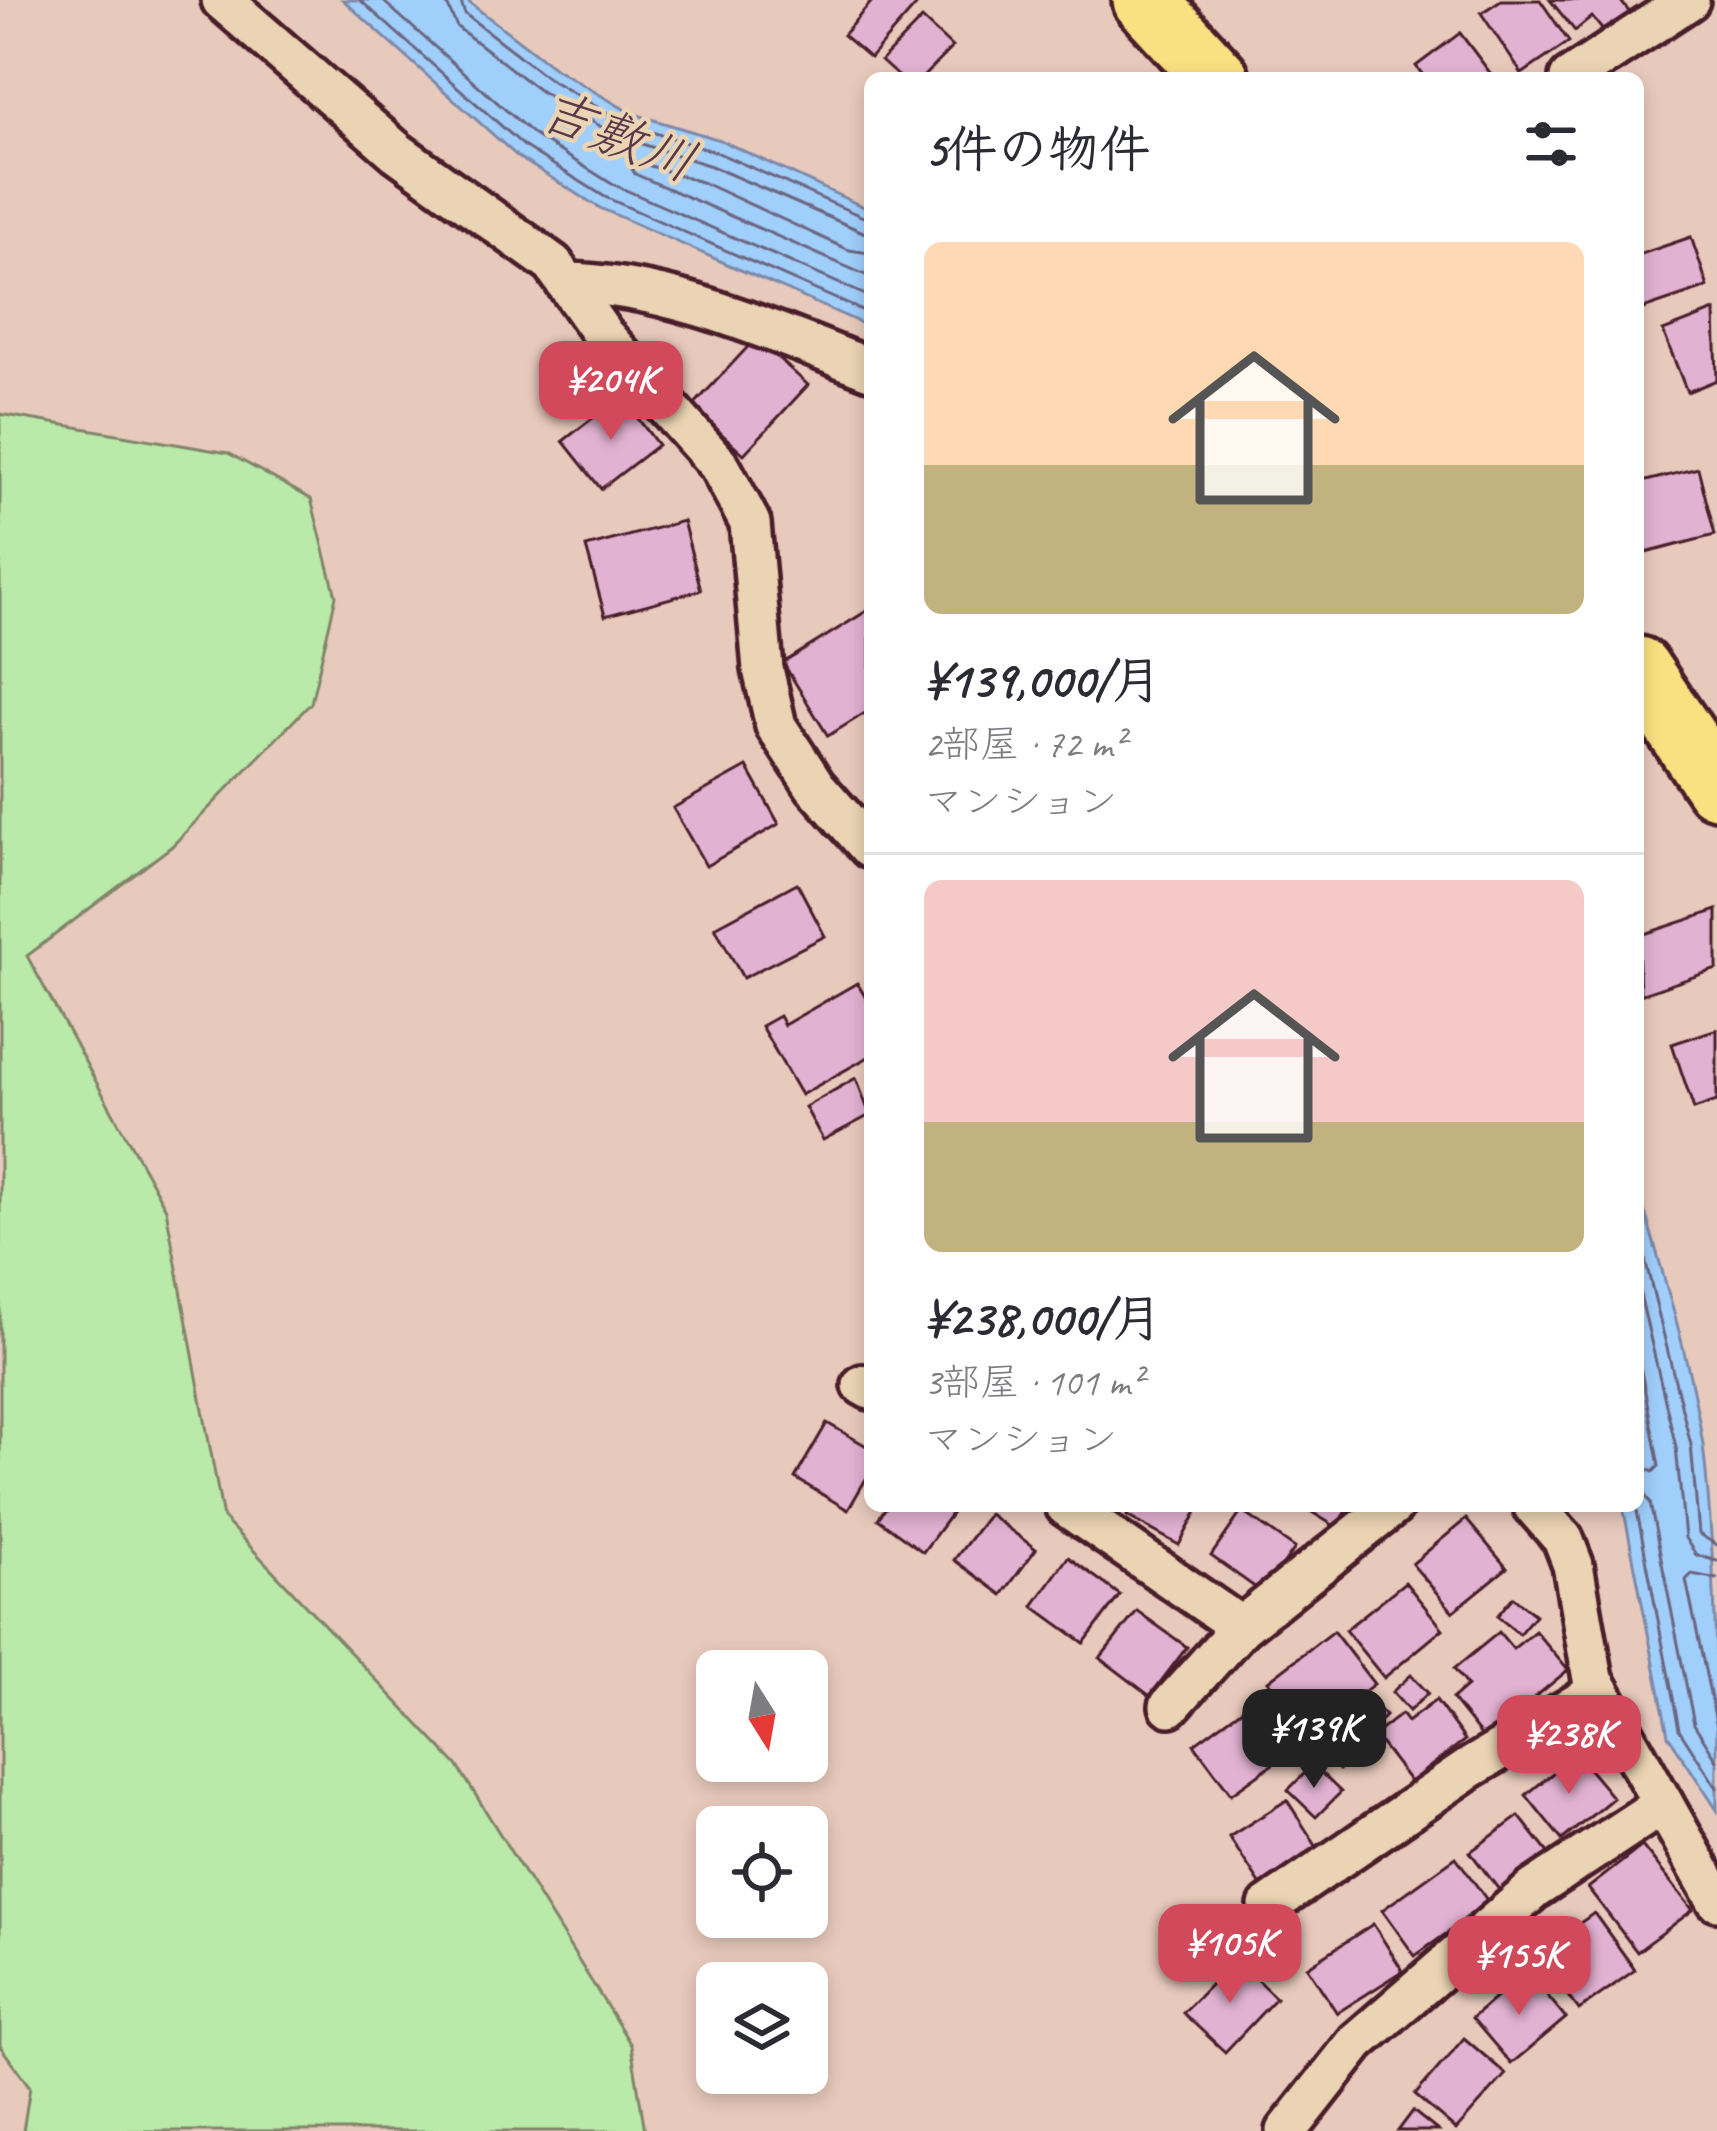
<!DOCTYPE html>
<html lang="ja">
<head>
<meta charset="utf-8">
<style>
	body { margin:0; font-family:Caveat,"Klee One",sans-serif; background:#f2f2f3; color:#2b2b33; height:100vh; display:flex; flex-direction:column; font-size:45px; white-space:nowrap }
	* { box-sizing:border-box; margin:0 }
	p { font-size:39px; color:#7c7c81 }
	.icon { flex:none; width:66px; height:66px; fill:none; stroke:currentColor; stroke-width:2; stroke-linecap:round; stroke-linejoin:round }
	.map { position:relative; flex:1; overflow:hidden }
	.panel { position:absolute; left:864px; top:72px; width:780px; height:1440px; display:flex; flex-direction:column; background:#fff; border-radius:18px; box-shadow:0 6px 18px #0003 }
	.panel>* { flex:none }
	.needle { width:78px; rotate:169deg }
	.fabs { position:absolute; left:696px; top:1650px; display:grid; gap:24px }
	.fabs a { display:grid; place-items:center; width:132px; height:132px; border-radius:18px; background:#fff; box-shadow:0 6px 18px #0003; font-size:60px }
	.price { position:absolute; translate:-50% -102px; padding:0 27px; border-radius:24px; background:#d1495b; color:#fff; font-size:39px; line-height:78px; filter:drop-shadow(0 3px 6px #0008) }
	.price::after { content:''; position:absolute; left:50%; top:72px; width:36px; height:27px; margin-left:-18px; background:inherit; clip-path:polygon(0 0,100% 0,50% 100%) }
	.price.active { background:#222; color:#fff }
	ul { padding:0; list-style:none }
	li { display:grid; align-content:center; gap:24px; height:636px; padding:0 60px }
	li+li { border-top:3px solid #e1e1e2 }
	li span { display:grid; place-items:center; height:372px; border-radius:18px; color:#555 }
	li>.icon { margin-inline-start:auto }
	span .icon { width:216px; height:216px; fill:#fffc; stroke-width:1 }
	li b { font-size:51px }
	h2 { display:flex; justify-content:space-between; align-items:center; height:144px; padding:0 60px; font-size:51px }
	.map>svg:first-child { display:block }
</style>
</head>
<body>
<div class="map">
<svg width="1717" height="2131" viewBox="0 0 1717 2131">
	<rect width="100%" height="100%" fill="#e8cabc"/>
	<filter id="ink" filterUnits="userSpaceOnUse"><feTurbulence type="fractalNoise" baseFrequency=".00833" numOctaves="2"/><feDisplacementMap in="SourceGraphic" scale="24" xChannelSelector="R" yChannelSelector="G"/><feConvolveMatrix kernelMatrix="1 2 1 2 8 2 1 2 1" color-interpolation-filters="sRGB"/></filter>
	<g filter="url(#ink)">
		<!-- green -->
		<path fill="#b9eaa9" stroke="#82846a" stroke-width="3" d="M0,414L228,453L311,499L336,596L311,703L172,846L27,956L166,1209L223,1518L457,1765L631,2045L645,2131H23L30,2087L0,2046Z"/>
		<!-- water -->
		<g fill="#a0cffc" stroke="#7e89a8" stroke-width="3">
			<path d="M343,0H466L556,69L631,113L720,140L870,210V327L600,208L518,157Z"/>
			<path d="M1638,1188C1662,1272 1690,1357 1703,1445C1717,1566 1717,1688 1717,1810L1668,1735L1623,1506H1638Z"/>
		</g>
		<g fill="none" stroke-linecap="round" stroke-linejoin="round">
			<!-- shore -->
			<g stroke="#6c657f" stroke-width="3">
				<path d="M360,0L525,147L605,197L870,314"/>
				<path d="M382,0L534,135L612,184L870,297"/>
				<path d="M445,0L457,27L540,91L617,136L711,166L870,235"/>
				<path d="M460,0L465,14L549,79L626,124L716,152L870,220"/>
				<path d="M870,253L849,250L704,183L638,162L631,167L635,174L870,277"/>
				<path d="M1638,1231L1691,1445L1699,1534L1717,1545"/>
				<path d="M1638,1286L1676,1447L1685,1538L1696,1555L1717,1561"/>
				<path d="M1638,1355L1659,1466L1653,1472L1638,1464"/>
				<path d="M1638,1484L1650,1503L1694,1724L1717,1760"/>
				<path d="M1636,1506L1679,1729L1717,1788"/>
				<path d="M1717,1579L1692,1574L1686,1580L1717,1727"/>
			</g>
		</g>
		<!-- building -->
		<g fill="#e2b2d2" stroke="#4a1f2b" stroke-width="3">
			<path d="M873,0H921L870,58L843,35Z"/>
			<path d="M1501,0H1540L1569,42L1522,74L1481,13Z"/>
			<path d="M1550,0H1620L1634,18L1609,38L1592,17L1575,31Z"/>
			<path d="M922,19L952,47L922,78H900L881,61Z"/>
			<path d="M1460,33L1494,78H1425L1416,66Z"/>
			<path d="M1691,237L1708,287L1643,309L1638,255Z"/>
			<path d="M1715,311L1717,380L1687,392L1663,331Z"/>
			<path d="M756,338L808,385L744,454L692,407Z"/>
			<path d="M621,396L658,445L601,489L563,441Z"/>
			<path d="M1698,468L1715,535L1638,555V483Z"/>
			<path d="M683,521L701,590L605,616L586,547Z"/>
			<path d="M870,609V710L828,736L783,663Z"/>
			<path d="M747,767L779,824L706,866L673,808Z"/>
			<path d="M797,883L825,936L743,978L715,927Z"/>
			<path d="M1717,910V969L1640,995L1638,936Z"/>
			<path d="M857,983L870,1005V1056L801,1095L761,1026L779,1016L784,1025Z"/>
			<path d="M1717,1029V1101L1694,1109L1672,1044Z"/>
			<path d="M856,1078L870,1115L823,1140L805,1107Z"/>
			<path d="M827,1423L870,1448V1472L848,1510L795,1478Z"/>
			<path d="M887,1506H957L923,1552L878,1519Z"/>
			<path d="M1133,1506H1200L1179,1545L1127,1516Z"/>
			<path d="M1302,1506H1349L1336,1527Z"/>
			<path d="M1242,1511L1295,1548L1263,1593L1211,1556Z"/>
			<path d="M989,1514L1036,1549L1002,1595L954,1560Z"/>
			<path d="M1466,1519L1507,1568L1453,1612L1412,1564Z"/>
			<path d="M1068,1557L1120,1595L1084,1643L1033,1606Z"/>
			<path d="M1405,1582L1443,1629L1384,1678L1345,1630Z"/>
			<path d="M1513,1597L1535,1615L1519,1634L1497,1616Z"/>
			<path d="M1137,1611L1187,1647L1150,1696L1100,1658Z"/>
			<path d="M1333,1631L1374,1684L1309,1734L1268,1681Z"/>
			<path d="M1535,1631L1568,1670L1484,1739L1452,1699L1467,1686L1454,1669L1499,1632L1513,1649Z"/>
			<path d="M1411,1675L1428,1693L1409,1711L1392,1692Z"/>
			<path d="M1264,1693L1301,1744L1231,1794L1194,1744Z"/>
			<path d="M1367,1697L1385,1716L1367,1734L1348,1715Z"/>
			<path d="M1436,1700L1465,1740L1410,1782L1374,1735L1401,1714L1407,1722Z"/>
			<path d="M1348,1722L1368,1745L1339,1770L1318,1747Z"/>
			<path d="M1576,1754L1613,1798L1562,1840L1526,1795Z"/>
			<path d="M1313,1765L1341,1792L1316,1817L1288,1790Z"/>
			<path d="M1287,1800L1320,1852L1264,1890L1229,1837Z"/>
			<path d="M1519,1816L1552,1858L1503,1895L1470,1852Z"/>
			<path d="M1642,1846L1693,1910L1637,1952L1588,1888Z"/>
			<path d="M1456,1857L1489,1903L1415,1956L1382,1910Z"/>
			<path d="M1594,1913L1635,1970L1579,2010L1538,1953Z"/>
			<path d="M1373,1924L1403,1971L1337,2013L1307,1967Z"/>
			<path d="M1235,1959L1276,1998L1225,2052L1183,2013Z"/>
			<path d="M1527,1971L1566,2018L1511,2064L1472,2018Z"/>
			<path d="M1464,2038L1506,2074L1456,2130L1415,2095Z"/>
			<path d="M1413,2111L1438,2131H1398Z"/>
		</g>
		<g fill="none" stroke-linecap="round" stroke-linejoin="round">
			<!-- minor casing -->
			<g stroke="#4a1f2b" stroke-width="48">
				<g id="minor">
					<path d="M222,0L397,152L553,264L603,335L719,465L750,523L763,669L776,726L815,786L870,848"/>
					<path d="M1570,78L1689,0"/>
					<path d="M566,283C672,285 773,332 870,369"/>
					<path d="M863,1385L870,1389"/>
					<path d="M1066,1506L1241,1627"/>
					<path d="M1534,1506L1563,1539L1573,1565L1593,1679L1717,1900"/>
					<path d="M1170,1706L1241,1627L1393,1506"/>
					<path d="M1269,1906L1470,1768L1599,1691"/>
					<path d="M1287,2131L1357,2042L1534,1889L1663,1804"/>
				</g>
			</g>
			<!-- trunk casing -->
			<g stroke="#4a1f2b" stroke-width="72">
				<g id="trunk">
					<path d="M1145,0L1217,78"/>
					<path d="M1638,669L1717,786"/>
				</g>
			</g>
			<!-- minor -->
			<use href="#minor" stroke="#ebd4b3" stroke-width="39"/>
			<!-- trunk -->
			<use href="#trunk" stroke="#f9e181" stroke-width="63"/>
		</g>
	</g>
	<g text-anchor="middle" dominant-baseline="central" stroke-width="9" stroke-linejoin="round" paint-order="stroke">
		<!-- water labels -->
		<g font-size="54" font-style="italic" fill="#57394a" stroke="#ebd4b3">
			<text transform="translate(618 136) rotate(21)">吉敷川</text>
		</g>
	</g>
</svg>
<div class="fabs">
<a><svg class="needle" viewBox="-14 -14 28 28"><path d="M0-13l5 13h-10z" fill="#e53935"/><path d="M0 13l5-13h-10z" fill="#7c7c81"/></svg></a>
<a><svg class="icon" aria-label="locate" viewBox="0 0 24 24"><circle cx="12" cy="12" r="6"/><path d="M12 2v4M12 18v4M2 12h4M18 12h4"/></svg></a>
<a><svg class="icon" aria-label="layers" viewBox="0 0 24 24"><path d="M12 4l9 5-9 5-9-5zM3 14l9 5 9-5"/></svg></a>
</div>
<b class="price" style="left:611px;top:443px">¥204K</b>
<b class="price active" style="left:1314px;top:1791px">¥139K</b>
<b class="price" style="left:1569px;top:1797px">¥238K</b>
<b class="price" style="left:1230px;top:2006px">¥105K</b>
<b class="price" style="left:1519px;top:2018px">¥155K</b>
<section class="panel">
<h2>5件の物件<svg class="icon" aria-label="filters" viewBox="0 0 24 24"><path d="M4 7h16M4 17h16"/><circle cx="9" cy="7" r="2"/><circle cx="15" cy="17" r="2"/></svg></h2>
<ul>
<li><span style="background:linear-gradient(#ffd9b3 60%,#c2b280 0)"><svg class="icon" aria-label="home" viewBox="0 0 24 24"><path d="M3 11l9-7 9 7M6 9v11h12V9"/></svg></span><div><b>¥139,000/月</b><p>2部屋 · 72 m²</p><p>マンション</p></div></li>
<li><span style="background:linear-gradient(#f6c9c9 65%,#c2b280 0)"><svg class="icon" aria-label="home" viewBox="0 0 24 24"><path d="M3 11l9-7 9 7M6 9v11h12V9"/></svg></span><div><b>¥238,000/月</b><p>3部屋 · 101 m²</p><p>マンション</p></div></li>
</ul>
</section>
</div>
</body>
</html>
